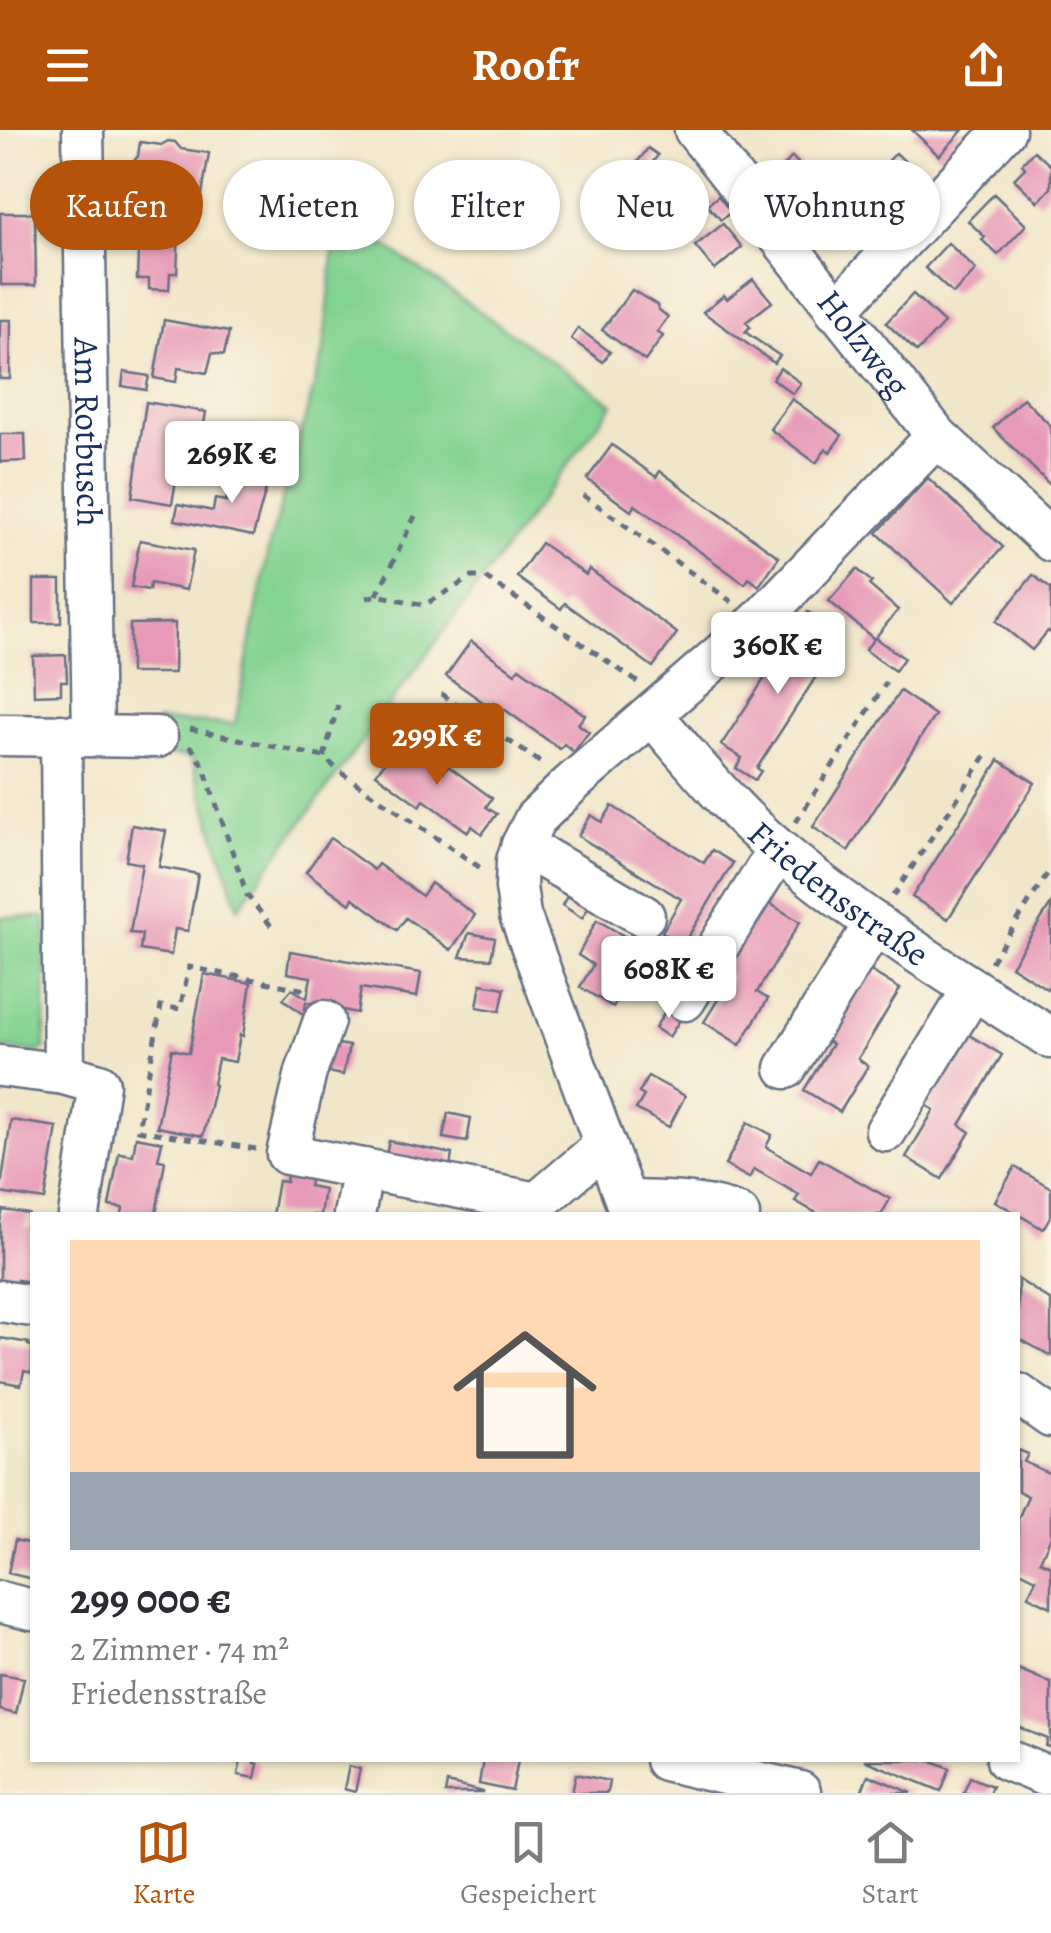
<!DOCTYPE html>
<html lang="de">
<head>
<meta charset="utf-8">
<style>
	body { margin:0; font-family:Alegreya,serif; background:#f2f2f3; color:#2b2b33; height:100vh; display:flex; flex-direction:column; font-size:38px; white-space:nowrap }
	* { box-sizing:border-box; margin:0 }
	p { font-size:32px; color:#7c7c81 }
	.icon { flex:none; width:55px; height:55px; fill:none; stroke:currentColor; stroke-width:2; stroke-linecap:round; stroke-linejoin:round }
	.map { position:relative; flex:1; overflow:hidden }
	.panel { position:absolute; left:30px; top:1082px; width:990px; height:550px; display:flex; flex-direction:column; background:#fff; border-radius:0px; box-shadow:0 2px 8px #0004 }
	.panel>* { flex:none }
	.banner { position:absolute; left:30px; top:30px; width:992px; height:90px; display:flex; gap:20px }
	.price { position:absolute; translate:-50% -85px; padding:0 22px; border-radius:10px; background:#fff; color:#222; font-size:32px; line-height:65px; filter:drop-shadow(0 2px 5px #0008) }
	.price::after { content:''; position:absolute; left:50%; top:60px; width:30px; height:22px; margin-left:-15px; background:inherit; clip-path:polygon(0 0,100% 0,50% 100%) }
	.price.active { background:#b45309; color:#fff }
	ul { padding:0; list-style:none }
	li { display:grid; align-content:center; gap:20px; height:530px; padding:0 40px }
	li+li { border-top:2px solid #e1e1e2 }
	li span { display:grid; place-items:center; height:310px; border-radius:0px; color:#555 }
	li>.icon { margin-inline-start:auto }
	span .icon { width:180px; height:180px; fill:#fffc; stroke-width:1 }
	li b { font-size:42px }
	.tag { padding:0 35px; border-radius:45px; background:#fff; box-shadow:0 2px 8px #0004; font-size:35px; line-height:90px }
	.tag.active { background:#b45309; color:#fff }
	header { display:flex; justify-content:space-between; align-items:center; height:130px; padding:0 40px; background:#b45309; color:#fff; font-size:45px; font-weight:700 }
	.menu { display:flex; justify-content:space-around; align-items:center; height:140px; border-top:2px solid #e1e1e2; background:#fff; font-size:28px; color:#7c7c81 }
	.menu a { display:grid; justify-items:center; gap:5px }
	.menu .active { color:#b45309 }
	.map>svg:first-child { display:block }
</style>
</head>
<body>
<header><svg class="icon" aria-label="menu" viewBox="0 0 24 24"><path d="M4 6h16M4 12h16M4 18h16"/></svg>Roofr<svg class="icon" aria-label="share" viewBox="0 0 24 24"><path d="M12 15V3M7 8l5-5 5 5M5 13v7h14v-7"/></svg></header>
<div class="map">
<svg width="1051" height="1663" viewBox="0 0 1051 1663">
	<rect width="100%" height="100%" fill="#fcf5e5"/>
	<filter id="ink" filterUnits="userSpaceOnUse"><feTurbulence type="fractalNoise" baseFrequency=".01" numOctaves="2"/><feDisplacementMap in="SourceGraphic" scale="20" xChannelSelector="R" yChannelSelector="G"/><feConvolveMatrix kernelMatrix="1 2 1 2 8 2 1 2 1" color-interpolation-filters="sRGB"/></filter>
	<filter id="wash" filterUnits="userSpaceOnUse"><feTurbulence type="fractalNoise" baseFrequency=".0048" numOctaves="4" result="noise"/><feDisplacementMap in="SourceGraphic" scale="40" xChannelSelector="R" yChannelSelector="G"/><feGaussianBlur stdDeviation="2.25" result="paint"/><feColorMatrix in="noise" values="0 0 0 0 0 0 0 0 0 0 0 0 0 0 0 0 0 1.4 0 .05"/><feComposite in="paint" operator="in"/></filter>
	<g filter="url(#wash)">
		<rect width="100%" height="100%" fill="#f0e6c9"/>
		<!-- green -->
		<g fill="#83d393" stroke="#4f8178" stroke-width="2.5">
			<path d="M337,82L613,274L238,778L191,628L158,623L157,591L235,594L268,420L324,221Z"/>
			<path d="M0,787H46L45,919L36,922L0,918Z"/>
		</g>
		<g id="blocks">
			<!-- building -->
			<g fill="#e79ab8">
				<path d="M912,0H963L939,26Z"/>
				<path d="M168,11L175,12L181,19L209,23L201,70L133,59L135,46L131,35L138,26L140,12L161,15Z"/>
				<path d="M648,18L658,25L643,45L633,38Z"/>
				<path d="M1034,21L1051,36V58L1038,72L1014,49L1025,38L1022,34Z"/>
				<path d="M896,23L920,46L909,57L912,60L899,75L871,49Z"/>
				<path d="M792,27L801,36L778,62L768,54Z"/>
				<path d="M825,51L842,67L844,65L858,78L849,88L856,95L838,113L826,102L821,107L791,76L812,54L817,58Z"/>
				<path d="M994,64L1026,95L998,125L982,110L985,107L968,91Z"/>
				<path d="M718,66L731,82L721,90L707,75Z"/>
				<path d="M0,83H35L36,155H1Z"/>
				<path d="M723,94L742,117L715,140L695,116Z"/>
				<path d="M139,96L179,97L177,143H170L169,160L149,159V149H137Z"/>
				<path d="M948,113L976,140L953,164L925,138Z"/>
				<path d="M753,149L772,172L746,192L750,197L745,202L780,226L774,233L703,182L724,165L727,169Z"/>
				<path d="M632,160L657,175L658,179L668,187L657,202L663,206L645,231L602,200Z"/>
				<path d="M913,164L944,193L917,222L886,193Z"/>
				<path d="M0,190H11L10,249H0Z"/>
				<path d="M164,190L229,202L224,225L212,223L207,243L178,238L176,252L154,248Z"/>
				<path d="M578,198L610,222L603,232L571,209Z"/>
				<path d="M780,238L801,253L793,264L773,249Z"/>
				<path d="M124,242L149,246L146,260L122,256Z"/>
				<path d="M1023,268L1051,296V356L993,298Z"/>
				<path d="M792,269L842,305L830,322L826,319L816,333L770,299Z"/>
				<path d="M146,272L206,282L198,329L180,326L172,374L132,367Z"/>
				<path d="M0,304H25L26,331L0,332Z"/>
				<path d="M612,315L656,347L660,341L779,427L759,456L749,448L745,454L635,375L631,381L587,349Z"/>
				<path d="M235,339L269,348L253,406L175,390L178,374L213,381L215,369L226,371Z"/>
				<path d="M928,348L1003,417L953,473L877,403Z"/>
				<path d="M140,410L194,420L186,460L150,453L149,460L131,457Z"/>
				<path d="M541,413L586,445L589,439L677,503L653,537L565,473L561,479L517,447Z"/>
				<path d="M857,439L872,452L869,455L898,480L875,508L904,528L895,541L865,520L874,509L829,471Z"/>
				<path d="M1033,445L1051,459V503L1048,501L1032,520L996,491Z"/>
				<rect x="34" y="450" width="27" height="43"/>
				<path d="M808,482L828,495L815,515L830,525L757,638L761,641L755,650L736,638L742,628L721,615Z"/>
				<path d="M175,493L174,543H130V494Z"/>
				<path d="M471,511L515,543L519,538L585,585L578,594L589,602L574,622L564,614L560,619L494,572L490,577L446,546Z"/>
				<path d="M66,525L67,551H61V564L34,565L33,526Z"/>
				<path d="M900,561L935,585L848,721L813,697Z"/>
				<path d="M400,610L444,642L448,636L492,668L486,677L497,684L482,704L472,696L468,702L424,670L420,676L376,644Z"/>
				<path d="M999,630L1035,653L948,789L912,767Z"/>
				<path d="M612,676L704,733L712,720L733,733L683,815L662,802L681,769L578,706L591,685L602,692Z"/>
				<path d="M132,695L166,701L159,737L198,744L188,801L175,799L171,825L140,820L142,804L130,803L142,734L126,731Z"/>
				<path d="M330,708L374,740L378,734L422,766L431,753L475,785L451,820L406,788L397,800L353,768L350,774L306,742Z"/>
				<path d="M575,753L596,766L582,788L562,775Z"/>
				<path d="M764,770L800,792L757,862L768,869L740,915L704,892L732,847L721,840Z"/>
				<path d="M1051,774V852L1047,859L1011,836Z"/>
				<path d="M597,790L629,809L617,828L622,831L612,846L627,854L613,877L580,857L593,835L578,825Z"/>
				<path d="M469,803L495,808L491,829L460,827Z"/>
				<path d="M290,821L421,843L417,867L361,858L357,883L306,872L304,885L283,869L292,859L307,868L311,847L287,843Z"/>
				<path d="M864,837L900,859L858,929L868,936L840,982L804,960L832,914L821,907Z"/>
				<path d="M204,844L251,853L243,906L240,905L235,932L218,929L213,954L215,955L203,1006L157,997L172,919L189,923Z"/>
				<path d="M481,854L505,858L500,881L477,877Z"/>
				<path d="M668,876L683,885L669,907L655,898Z"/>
				<path d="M966,903L1002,925L960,995L970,1002L942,1049L906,1027L934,980L923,973Z"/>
				<path d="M322,911L349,916L343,945L316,940Z"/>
				<path d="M648,946L685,966L669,997L636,979L644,966L639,963Z"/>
				<path d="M448,983L471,988L467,1012L443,1008Z"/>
				<path d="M11,990L57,997L45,1070L0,1063Z"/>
				<path d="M748,992L772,1005L766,1017L811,1043L819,1029L890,1069L881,1085H820L795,1071L799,1065L754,1039L749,1048L725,1035Z"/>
				<path d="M136,1007L162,1012L158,1030L165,1031L156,1084L122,1085L123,1078L109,1076L119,1023L133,1025Z"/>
				<path d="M389,1011L452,1024L449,1043L385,1030Z"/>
				<path d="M1015,1037L1051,1058V1085L1043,1099L995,1071Z"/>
				<path d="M288,1041L312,1044L309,1056L324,1059L320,1085H272L278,1051L286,1052Z"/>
				<path d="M3,1080L29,1084L26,1097L32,1098L31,1152L17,1150L15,1162L0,1160V1092Z"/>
				<path d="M1018,1149L1051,1171V1226L1018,1208Z"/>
				<path d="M0,1208L29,1213L28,1215L32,1216V1243L24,1241L21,1255L0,1251Z"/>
				<path d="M1018,1320L1028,1324L1024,1332L1051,1344V1406L1040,1431L1051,1436V1477L1028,1466L1036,1449L1018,1440V1389L1028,1366L1018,1361Z"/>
				<path d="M15,1410L32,1414V1449L8,1443Z"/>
				<path d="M1018,1539L1051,1553V1618L1046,1616L1048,1609L1018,1597Z"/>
				<path d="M0,1544L24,1548L16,1584L0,1580Z"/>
				<path d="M241,1630H254V1633L258,1634L255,1648L238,1645Z"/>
				<path d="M483,1630H518L512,1661L479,1654Z"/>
				<path d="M864,1630H930L950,1638L941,1661Z"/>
				<path d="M349,1636L360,1639L355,1662L344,1659Z"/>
				<path d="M576,1644L609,1651L607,1663H572Z"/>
				<path d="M868,1645L912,1663H861Z"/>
				<path d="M970,1647L992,1656L989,1663H963Z"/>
				<path d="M447,1653L483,1662V1663H445Z"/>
			</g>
		</g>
	</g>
	<g filter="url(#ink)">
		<use href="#blocks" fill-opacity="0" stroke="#666f83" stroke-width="2.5"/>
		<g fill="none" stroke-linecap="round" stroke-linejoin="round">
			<!-- minor casing -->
			<g stroke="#666f83" stroke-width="45">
				<g id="minor">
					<path id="s1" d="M83,0L93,605"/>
					<path id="s2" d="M695,0L937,306L1051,411"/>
					<path d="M836,181L1005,0"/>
					<path id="s3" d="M653,586C693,632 732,681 779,720C863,791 958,850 1051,908"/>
					<path d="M0,605L157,607"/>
					<path d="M61,605L64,944L99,954L79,1085"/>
					<path d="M522,715L644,786"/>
					<path d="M685,870L778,720"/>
					<path d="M324,891L306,942L287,1024L363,1039"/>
					<path d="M0,936L64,944"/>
					<path d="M786,938L875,793"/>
					<path d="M886,1001L973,859"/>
					<path d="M626,1071C665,1072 703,1071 739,1085"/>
					<path d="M354,1085L363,1039L537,1073L605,1015"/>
					<path d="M631,1085L520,785L516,757L517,731L522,715L535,689L571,654L759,491L937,306"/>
					<path d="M0,1171L32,1176"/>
					<path d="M1018,1264L1051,1287"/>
					<path d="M0,1472L32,1480"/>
					<path d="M665,1630L800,1662"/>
					<path d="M1007,1630L1051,1648"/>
				</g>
			</g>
			<!-- path -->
			<g stroke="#666f83" stroke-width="5" stroke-dasharray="8 8" stroke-linecap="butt">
				<path d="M583,365L732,472"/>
				<path d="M377,465L415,386"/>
				<path d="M367,468L377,465L424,475L472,447H485L639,553"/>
				<path d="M441,564L544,635"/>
				<path d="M190,599L324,627L340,642L485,741"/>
				<path d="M189,616L192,618L203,635L247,765L275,801"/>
				<path d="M324,627L338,575"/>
				<path d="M796,692L886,553"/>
				<path d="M893,766L986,625"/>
				<path d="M991,832L1051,738"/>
				<path d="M256,1019L138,1000L161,876L180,879L189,837L301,859L305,864"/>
			</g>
			<!-- minor -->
			<use href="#minor" stroke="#fff" stroke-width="40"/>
		</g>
	</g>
	<g text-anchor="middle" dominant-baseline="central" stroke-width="10" stroke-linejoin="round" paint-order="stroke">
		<!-- street labels -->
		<g font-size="35" fill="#1b2f5e" stroke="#fcf5e5">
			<text stroke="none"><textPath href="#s2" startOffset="272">Holzweg</textPath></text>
			<text stroke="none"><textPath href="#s1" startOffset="302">Am Rotbusch</textPath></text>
			<text stroke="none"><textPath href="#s3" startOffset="258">Friedensstraße</textPath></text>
		</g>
	</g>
</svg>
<b class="price" style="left:232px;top:376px">269K €</b>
<b class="price" style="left:778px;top:567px">360K €</b>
<b class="price active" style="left:437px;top:658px">299K €</b>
<b class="price" style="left:669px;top:891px">608K €</b>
<div class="banner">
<a class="tag active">Kaufen</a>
<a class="tag">Mieten</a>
<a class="tag">Filter</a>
<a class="tag">Neu</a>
<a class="tag">Wohnung</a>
</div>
<section class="panel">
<ul>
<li><span style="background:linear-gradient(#ffd9b3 75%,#9aa5b1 0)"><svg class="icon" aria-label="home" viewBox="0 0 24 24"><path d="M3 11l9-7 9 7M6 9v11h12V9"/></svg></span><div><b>299 000 €</b><p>2 Zimmer · 74 m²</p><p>Friedensstraße</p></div></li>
</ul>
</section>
</div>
<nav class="menu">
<a class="active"><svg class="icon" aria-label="map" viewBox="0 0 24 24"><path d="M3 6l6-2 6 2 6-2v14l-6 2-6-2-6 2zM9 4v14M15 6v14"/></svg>Karte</a>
<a><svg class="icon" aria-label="saved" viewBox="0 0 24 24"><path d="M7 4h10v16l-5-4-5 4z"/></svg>Gespeichert</a>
<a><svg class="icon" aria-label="home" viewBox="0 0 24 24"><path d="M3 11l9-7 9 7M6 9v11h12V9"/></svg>Start</a>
</nav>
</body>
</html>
